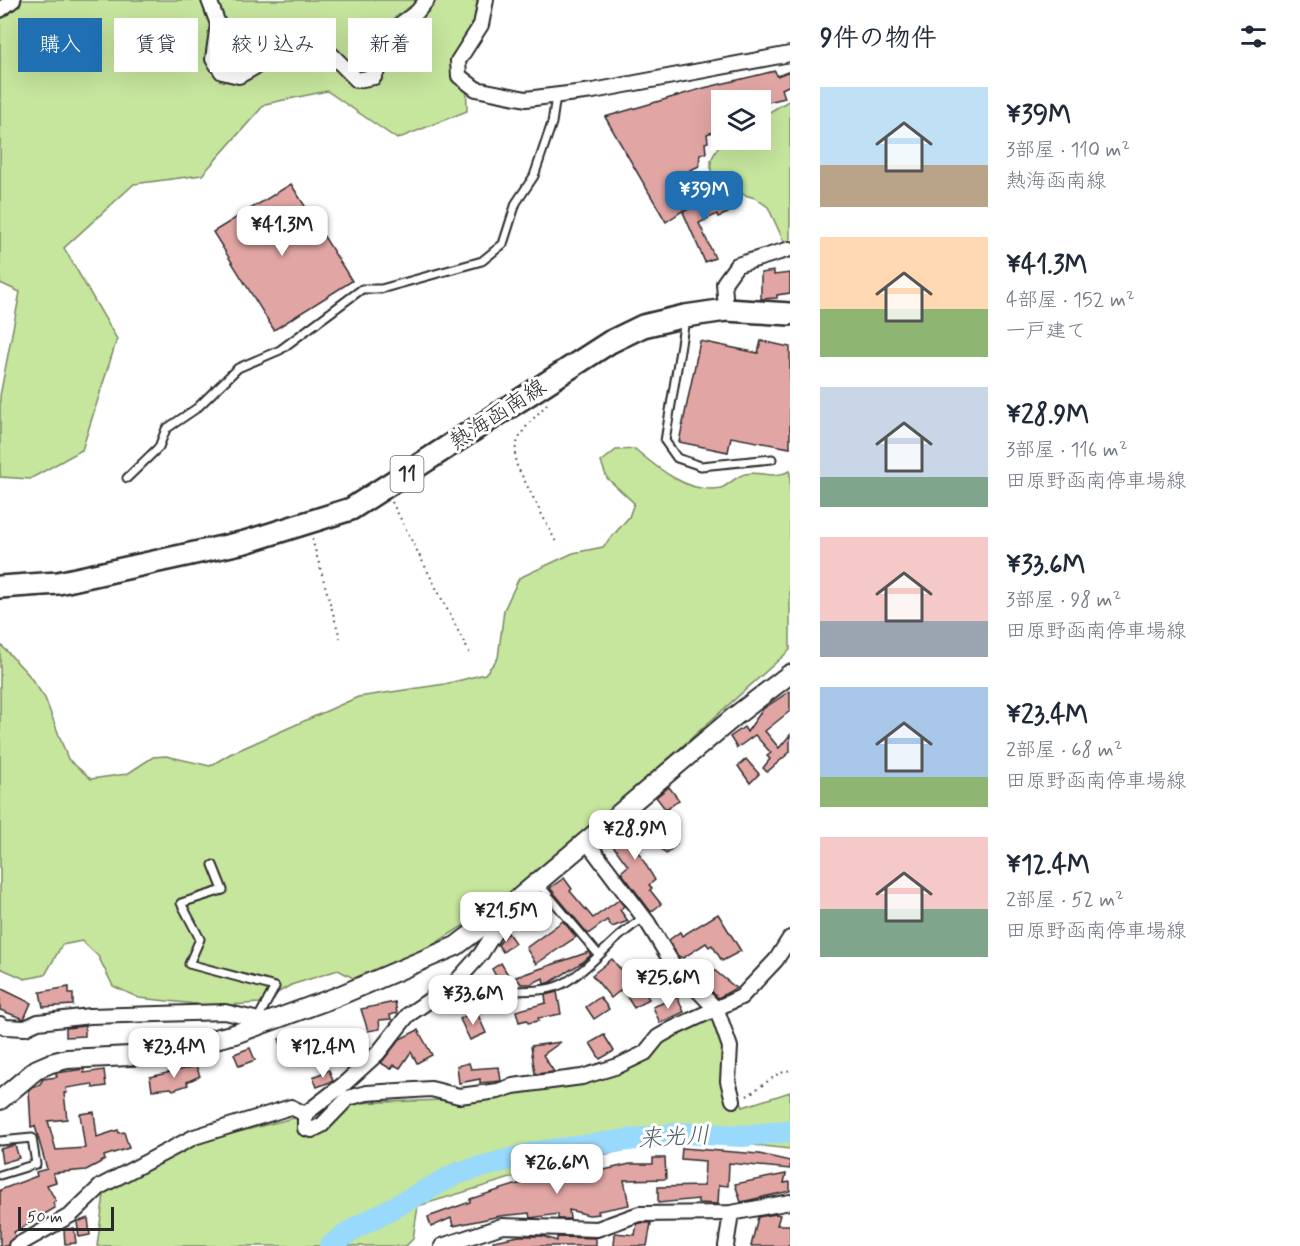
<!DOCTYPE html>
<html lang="ja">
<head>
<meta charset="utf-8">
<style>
	body { margin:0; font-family:Mynerve,"Klee One",sans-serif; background:#f2f2f3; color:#1f2937; height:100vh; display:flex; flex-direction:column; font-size:22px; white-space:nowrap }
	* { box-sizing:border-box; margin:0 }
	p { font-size:20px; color:#747a83 }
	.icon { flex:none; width:33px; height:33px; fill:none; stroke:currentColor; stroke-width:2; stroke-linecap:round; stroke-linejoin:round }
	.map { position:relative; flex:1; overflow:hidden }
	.side { display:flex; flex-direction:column; background:#fff; width:510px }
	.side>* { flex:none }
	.top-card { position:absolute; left:18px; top:18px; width:570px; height:54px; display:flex; gap:12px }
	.tools { position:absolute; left:711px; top:90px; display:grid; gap:12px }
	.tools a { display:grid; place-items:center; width:60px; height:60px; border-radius:0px; background:#fff; box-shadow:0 6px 24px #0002; font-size:30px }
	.scale { position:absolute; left:18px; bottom:15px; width:96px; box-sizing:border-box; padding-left:6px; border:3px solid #2b2b2b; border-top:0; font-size:16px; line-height:21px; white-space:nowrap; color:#2b2b2b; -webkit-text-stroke:4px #fff; paint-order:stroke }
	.price { position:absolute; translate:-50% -51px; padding:0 14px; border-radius:12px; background:#fff; color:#222; font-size:20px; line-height:39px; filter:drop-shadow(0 2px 3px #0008) }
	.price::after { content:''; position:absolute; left:50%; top:36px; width:18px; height:14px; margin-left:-9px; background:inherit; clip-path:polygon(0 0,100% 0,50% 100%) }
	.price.on { background:#1f6fb2; color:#fff }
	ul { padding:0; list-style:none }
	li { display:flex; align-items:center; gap:18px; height:150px; padding:0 30px }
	li span { display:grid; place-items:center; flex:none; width:168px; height:120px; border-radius:0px; color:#555 }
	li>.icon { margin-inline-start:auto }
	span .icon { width:72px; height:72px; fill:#fffc; stroke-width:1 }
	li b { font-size:26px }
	h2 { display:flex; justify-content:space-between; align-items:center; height:72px; padding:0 30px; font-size:26px }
	.pill { padding:0 21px; border-radius:0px; background:#fff; box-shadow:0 6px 24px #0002; font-size:21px; line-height:54px }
	.pill.on { background:#1f6fb2; color:#fff }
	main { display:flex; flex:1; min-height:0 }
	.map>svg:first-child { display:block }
</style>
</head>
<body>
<main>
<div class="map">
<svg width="790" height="1246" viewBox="0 0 790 1246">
	<rect width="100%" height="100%" fill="#fff"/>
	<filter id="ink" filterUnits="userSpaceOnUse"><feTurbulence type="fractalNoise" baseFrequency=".0167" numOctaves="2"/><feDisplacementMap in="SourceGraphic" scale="12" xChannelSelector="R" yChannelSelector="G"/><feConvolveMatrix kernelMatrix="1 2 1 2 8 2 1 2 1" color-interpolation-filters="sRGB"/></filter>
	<g filter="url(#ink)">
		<!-- green -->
		<g fill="#c6e59d" stroke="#788864" stroke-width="1.5">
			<path d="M0,0H490L466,61L467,111L397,139L327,91L265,104L202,175L134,184L64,248L117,339L82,450L30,479L0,477V396L20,292L0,283Z"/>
			<path d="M790,100V241L784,242L768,207L755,198L711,185V160L722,140H760L761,117Z"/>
			<path d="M635,449C657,468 690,495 721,488C729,485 736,476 745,474C761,470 771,480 790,471V650L565,851L477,917L414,957L355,979L338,970L291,985L260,1003L215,1006L139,998L113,986L98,956L82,941L62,945L45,975L25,979L0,968V644L28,674L45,698L68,759L91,779L127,774L153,757L166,756L210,766L230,754L358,697L445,684L485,674L498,658L504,610L519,578L573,553L603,547L629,517L634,503L607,478L601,462L616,450Z"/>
			<path d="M711,1017L743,1107L790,1092V1149L686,1138L557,1164L418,1206L413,1239L406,1246H97L105,1187L199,1142L352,1103L476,1099L635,1067L664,1041Z"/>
		</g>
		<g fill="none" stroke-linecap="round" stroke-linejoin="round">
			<!-- river -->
			<path stroke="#99d9fb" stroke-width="22" d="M330,1246L357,1227L458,1173L537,1152L682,1133L743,1136L790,1131"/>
		</g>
		<!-- building -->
		<g fill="#e1a6a4" stroke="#2b2b2b" stroke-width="1.5">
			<path d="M775,71L777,76L790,71V85L782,89L785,98L760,104V100H722V129L707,134L708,142L705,143L706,153L700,154L699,166L667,181L685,209L666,222L605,117L704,88Z"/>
			<path d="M291,184L352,281L274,330L213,232Z"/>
			<path d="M718,194L728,213L718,217L717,214L699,223L715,258L705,262L683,212Z"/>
			<path d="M774,271V275L790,273V293L777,295V298L761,299V273Z"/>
			<path d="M700,341L758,353L761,341L790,347V448L731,437L728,452L679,442Z"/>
			<path d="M790,691V711L765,731L779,748L790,735V752L767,772L763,768L770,759L767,756L771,753L755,735L737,748L730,737L744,727L747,732L763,709Z"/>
			<path d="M746,759L759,774L750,783L738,766Z"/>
			<path d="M669,787L679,800L666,810L656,797Z"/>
			<path d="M635,817L650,835L635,847L655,880L649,885L652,888L650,890L661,904L651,912L621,872L628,866L608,839Z"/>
			<path d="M667,832L677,844L666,854L656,842Z"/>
			<path d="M564,878L572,889L570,891L593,918L619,900L624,906L620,910L628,921L612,927L607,920L588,934L550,888Z"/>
			<path d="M542,896L550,906L540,913L532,904Z"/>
			<path d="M718,914L741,951L722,961L712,945L709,947L706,943L683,958L678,956L669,940L680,932L682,936Z"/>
			<path d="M563,921L576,937L536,964L526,948Z"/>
			<path d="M508,933L515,943L503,952L498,945Z"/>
			<path d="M589,952L591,955L583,962L551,982L544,984L543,978L531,984H521L516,977Z"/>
			<path d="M612,959L634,986L639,983L649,999L634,1008L622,989L611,998L592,975Z"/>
			<path d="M501,963L510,978L500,983L492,969Z"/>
			<path d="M714,970L736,988L718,998L703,983Z"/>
			<path d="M69,987V994H73V1005L43,1007L40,992Z"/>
			<path d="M0,988L31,1003L24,1019L0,1010Z"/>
			<path d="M557,992L561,1014L538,1018L539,1021L528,1023L527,1020L519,1022L516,1011L546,1003L545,995Z"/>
			<path d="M600,997L609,1009L594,1019L586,1007Z"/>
			<path d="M677,997L684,1012L660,1023L653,1007Z"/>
			<path d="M395,1002L397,1013L390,1015L391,1019L379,1020L380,1029L368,1031L361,1009Z"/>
			<path d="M472,1012L474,1018L478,1015L486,1033L470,1040L460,1019Z"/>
			<path d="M85,1026V1036L66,1037V1028Z"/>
			<path d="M418,1030L432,1055L417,1063L411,1052L400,1068L394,1065L391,1069L381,1063L400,1039Z"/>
			<path d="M300,1031L305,1046L284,1054L279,1039Z"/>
			<path d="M604,1035L614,1051L600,1059L590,1043Z"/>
			<path d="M561,1042L543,1055L554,1072L535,1074L531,1046Z"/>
			<path d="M250,1048L255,1060L239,1066L234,1054Z"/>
			<path d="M469,1063L471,1069L499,1067L501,1081L480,1083V1079L459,1083L457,1066Z"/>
			<path d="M196,1066L200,1076L187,1082L188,1085L173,1090L171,1088L152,1090L150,1077Z"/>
			<path d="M84,1069V1073L104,1070L106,1086L93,1088L92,1084L66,1088L67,1093H64L67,1119L48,1121L56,1150L85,1148L80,1114L94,1112L97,1137L118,1130L119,1133L124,1132L129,1148L104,1156L105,1160L86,1170L53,1173L56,1182L47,1185L56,1201L53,1203L55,1208L14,1232L15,1236L7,1246H0V1190L37,1176L36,1172L47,1169L35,1126L31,1127L29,1090L40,1084L43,1079L57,1077L56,1073Z"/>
			<path d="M329,1070L333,1081L317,1087L313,1077Z"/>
			<path d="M15,1145L19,1158L2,1163L0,1149Z"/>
			<path d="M682,1148L759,1154L790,1161V1169L729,1163L728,1186L719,1185L718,1204L698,1203V1199L658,1203V1187L704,1186L705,1161L681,1159Z"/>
			<path d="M653,1158H665L666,1179L624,1180L629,1205L598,1211L599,1214L589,1215L569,1210L570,1219H558V1214L530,1218L529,1213L500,1216L453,1226L451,1218L431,1227L428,1217L470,1202V1199L518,1184L581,1173L580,1171L594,1168L595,1172L630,1164H653Z"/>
			<path d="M786,1174L784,1183L790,1182V1191L741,1202L735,1184Z"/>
			<path d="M776,1214L780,1215L777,1225H790V1246H751L758,1217Z"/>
			<path d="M88,1218L90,1235L79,1237L77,1222Z"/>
			<path d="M641,1223H651L647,1246H614L615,1233L635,1235L637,1224Z"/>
			<path d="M74,1228L76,1243L65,1244L64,1230Z"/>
			<path d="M519,1236H542L557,1241V1237L596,1238V1246H493V1241Z"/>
		</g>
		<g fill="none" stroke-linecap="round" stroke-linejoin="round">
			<!-- lane casing -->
			<g stroke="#2b2b2b" stroke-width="11">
				<g id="lane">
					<path d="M685,320L665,441L677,458L701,466L772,459"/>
					<path d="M127,478L159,447L166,429L197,408L238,368L280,350L362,289H381L482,261L503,244L516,203L534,176L552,123L556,96"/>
					<path d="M213,865L223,890L181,903L200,939L189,964L275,987L257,1020"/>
					<path d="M538,883L598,954"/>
					<path d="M456,982L475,995C487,994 500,991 512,991C530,990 549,992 566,982C595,965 613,936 644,918"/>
					<path d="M0,1141L32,1138L36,1164L0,1175"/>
				</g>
			</g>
			<!-- street casing -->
			<g stroke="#2b2b2b" stroke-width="18">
				<g id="street">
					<path d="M209,0L218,24L213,59L222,72L239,76L284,51L307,44L332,55L357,80L374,77L399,25L417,12L427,0"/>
					<path d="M486,0L481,25L458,61L459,76L476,89L526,99L593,91L790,54"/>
					<path d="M0,10L13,0"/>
					<path d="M726,310L724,283L737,265L790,249"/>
					<path d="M587,842L648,923L674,966L717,1010L730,1047L728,1081L733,1100"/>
					<path d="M510,908L481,954L456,982L408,1015L378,1053L344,1084L305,1114V1128L312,1130L322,1125L348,1098L367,1093L431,1089L459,1096L498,1091L513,1086L582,1077L618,1066L645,1053L658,1037L672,1029L741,997L776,960L790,938"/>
					<path d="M0,1024L5,1027L25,1028L38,1022L90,1016L225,1012L267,1022"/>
					<path d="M16,1246L71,1215L101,1186L194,1137L291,1107L305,1114"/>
					<path d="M442,1246L502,1226L597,1229L639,1214L731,1213L790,1202"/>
					<path d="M726,1246L731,1213"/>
				</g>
			</g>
			<!-- secondary casing -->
			<g stroke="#2b2b2b" stroke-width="22">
				<path id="secondary" d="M0,1100L37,1069L51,1063L67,1059L151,1055L235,1034L336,997L456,946L513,903L734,717L790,674"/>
			</g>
			<!-- primary casing -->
			<g stroke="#2b2b2b" stroke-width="26">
				<path id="primary" d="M0,587L58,583L245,542L351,509L610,342L643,326L685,316L726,310L790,314"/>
			</g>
			<!-- path -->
			<g stroke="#2b2b2b" stroke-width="2" stroke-dasharray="1.5 4.5" stroke-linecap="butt">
				<path d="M547,404C531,422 510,438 516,464L557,544"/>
				<path d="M392,502L470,654"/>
				<path d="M312,539L340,638"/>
				<path d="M747,1096L778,1074L790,1070"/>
			</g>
			<!-- lane -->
			<use href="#lane" stroke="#fff" stroke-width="7"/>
			<!-- street -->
			<use href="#street" stroke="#fff" stroke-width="14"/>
			<!-- secondary -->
			<use href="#secondary" stroke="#fff" stroke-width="18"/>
			<!-- primary -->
			<use href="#primary" stroke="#fff" stroke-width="21"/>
		</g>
	</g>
	<g text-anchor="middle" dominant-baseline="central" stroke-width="6" stroke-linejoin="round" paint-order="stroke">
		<!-- shield labels -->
		<rect fill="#fff" stroke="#6b6b6b" stroke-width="1.5" x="390.5" y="456" width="33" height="36" rx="4.5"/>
		<g font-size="21" font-weight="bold" fill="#2b2b2b">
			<text x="407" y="474">11</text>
		</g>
		<!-- street labels -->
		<g font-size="22" fill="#2b2b2b" stroke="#fff">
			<text transform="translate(498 415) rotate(-33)">熱海函南線</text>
		</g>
		<!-- water labels -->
		<g font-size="24" font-style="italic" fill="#4c5f69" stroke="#fff">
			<text transform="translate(674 1138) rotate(-3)">来光川</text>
		</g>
	</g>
</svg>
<div class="tools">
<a><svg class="icon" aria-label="layers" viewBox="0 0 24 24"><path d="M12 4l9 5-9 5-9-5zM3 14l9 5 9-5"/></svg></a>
</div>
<div class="scale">50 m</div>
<b class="price on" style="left:704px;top:222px">¥39M</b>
<b class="price" style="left:282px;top:257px">¥41.3M</b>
<b class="price" style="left:635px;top:861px">¥28.9M</b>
<b class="price" style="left:506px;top:943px">¥21.5M</b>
<b class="price" style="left:668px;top:1010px">¥25.6M</b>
<b class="price" style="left:473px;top:1026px">¥33.6M</b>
<b class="price" style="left:174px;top:1079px">¥23.4M</b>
<b class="price" style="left:323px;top:1079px">¥12.4M</b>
<b class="price" style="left:557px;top:1195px">¥26.6M</b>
<div class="top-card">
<a class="pill on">購入</a>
<a class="pill">賃貸</a>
<a class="pill">絞り込み</a>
<a class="pill">新着</a>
</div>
</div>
<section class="side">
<h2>9件の物件<svg class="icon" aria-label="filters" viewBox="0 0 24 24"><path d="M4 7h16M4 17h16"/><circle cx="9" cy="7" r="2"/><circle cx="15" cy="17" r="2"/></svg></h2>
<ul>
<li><span style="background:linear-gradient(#bfe0f5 65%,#b9a48a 0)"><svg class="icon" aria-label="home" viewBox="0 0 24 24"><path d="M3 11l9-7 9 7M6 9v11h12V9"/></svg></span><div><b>¥39M</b><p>3部屋 · 110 m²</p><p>熱海函南線</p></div></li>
<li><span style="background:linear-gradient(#ffd9b3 60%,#8fb573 0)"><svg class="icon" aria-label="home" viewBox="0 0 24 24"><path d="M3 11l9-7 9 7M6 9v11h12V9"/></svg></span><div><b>¥41.3M</b><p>4部屋 · 152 m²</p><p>一戸建て</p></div></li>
<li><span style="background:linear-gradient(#c9d6e8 75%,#7fa58c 0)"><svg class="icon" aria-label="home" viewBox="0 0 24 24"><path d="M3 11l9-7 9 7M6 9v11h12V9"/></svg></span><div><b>¥28.9M</b><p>3部屋 · 116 m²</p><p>田原野函南停車場線</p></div></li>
<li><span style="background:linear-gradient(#f6c9c9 70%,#9aa5b1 0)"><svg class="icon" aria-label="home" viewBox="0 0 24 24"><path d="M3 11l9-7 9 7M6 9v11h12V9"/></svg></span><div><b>¥33.6M</b><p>3部屋 · 98 m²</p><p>田原野函南停車場線</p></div></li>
<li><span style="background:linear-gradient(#a9c7e8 75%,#8fb573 0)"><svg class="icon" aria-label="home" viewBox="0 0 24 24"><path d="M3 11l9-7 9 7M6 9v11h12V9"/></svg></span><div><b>¥23.4M</b><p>2部屋 · 68 m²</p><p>田原野函南停車場線</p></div></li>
<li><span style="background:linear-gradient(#f6c9c9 60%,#7fa58c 0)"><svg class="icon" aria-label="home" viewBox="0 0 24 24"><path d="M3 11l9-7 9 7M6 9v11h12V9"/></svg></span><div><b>¥12.4M</b><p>2部屋 · 52 m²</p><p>田原野函南停車場線</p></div></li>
</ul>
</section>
</main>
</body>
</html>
